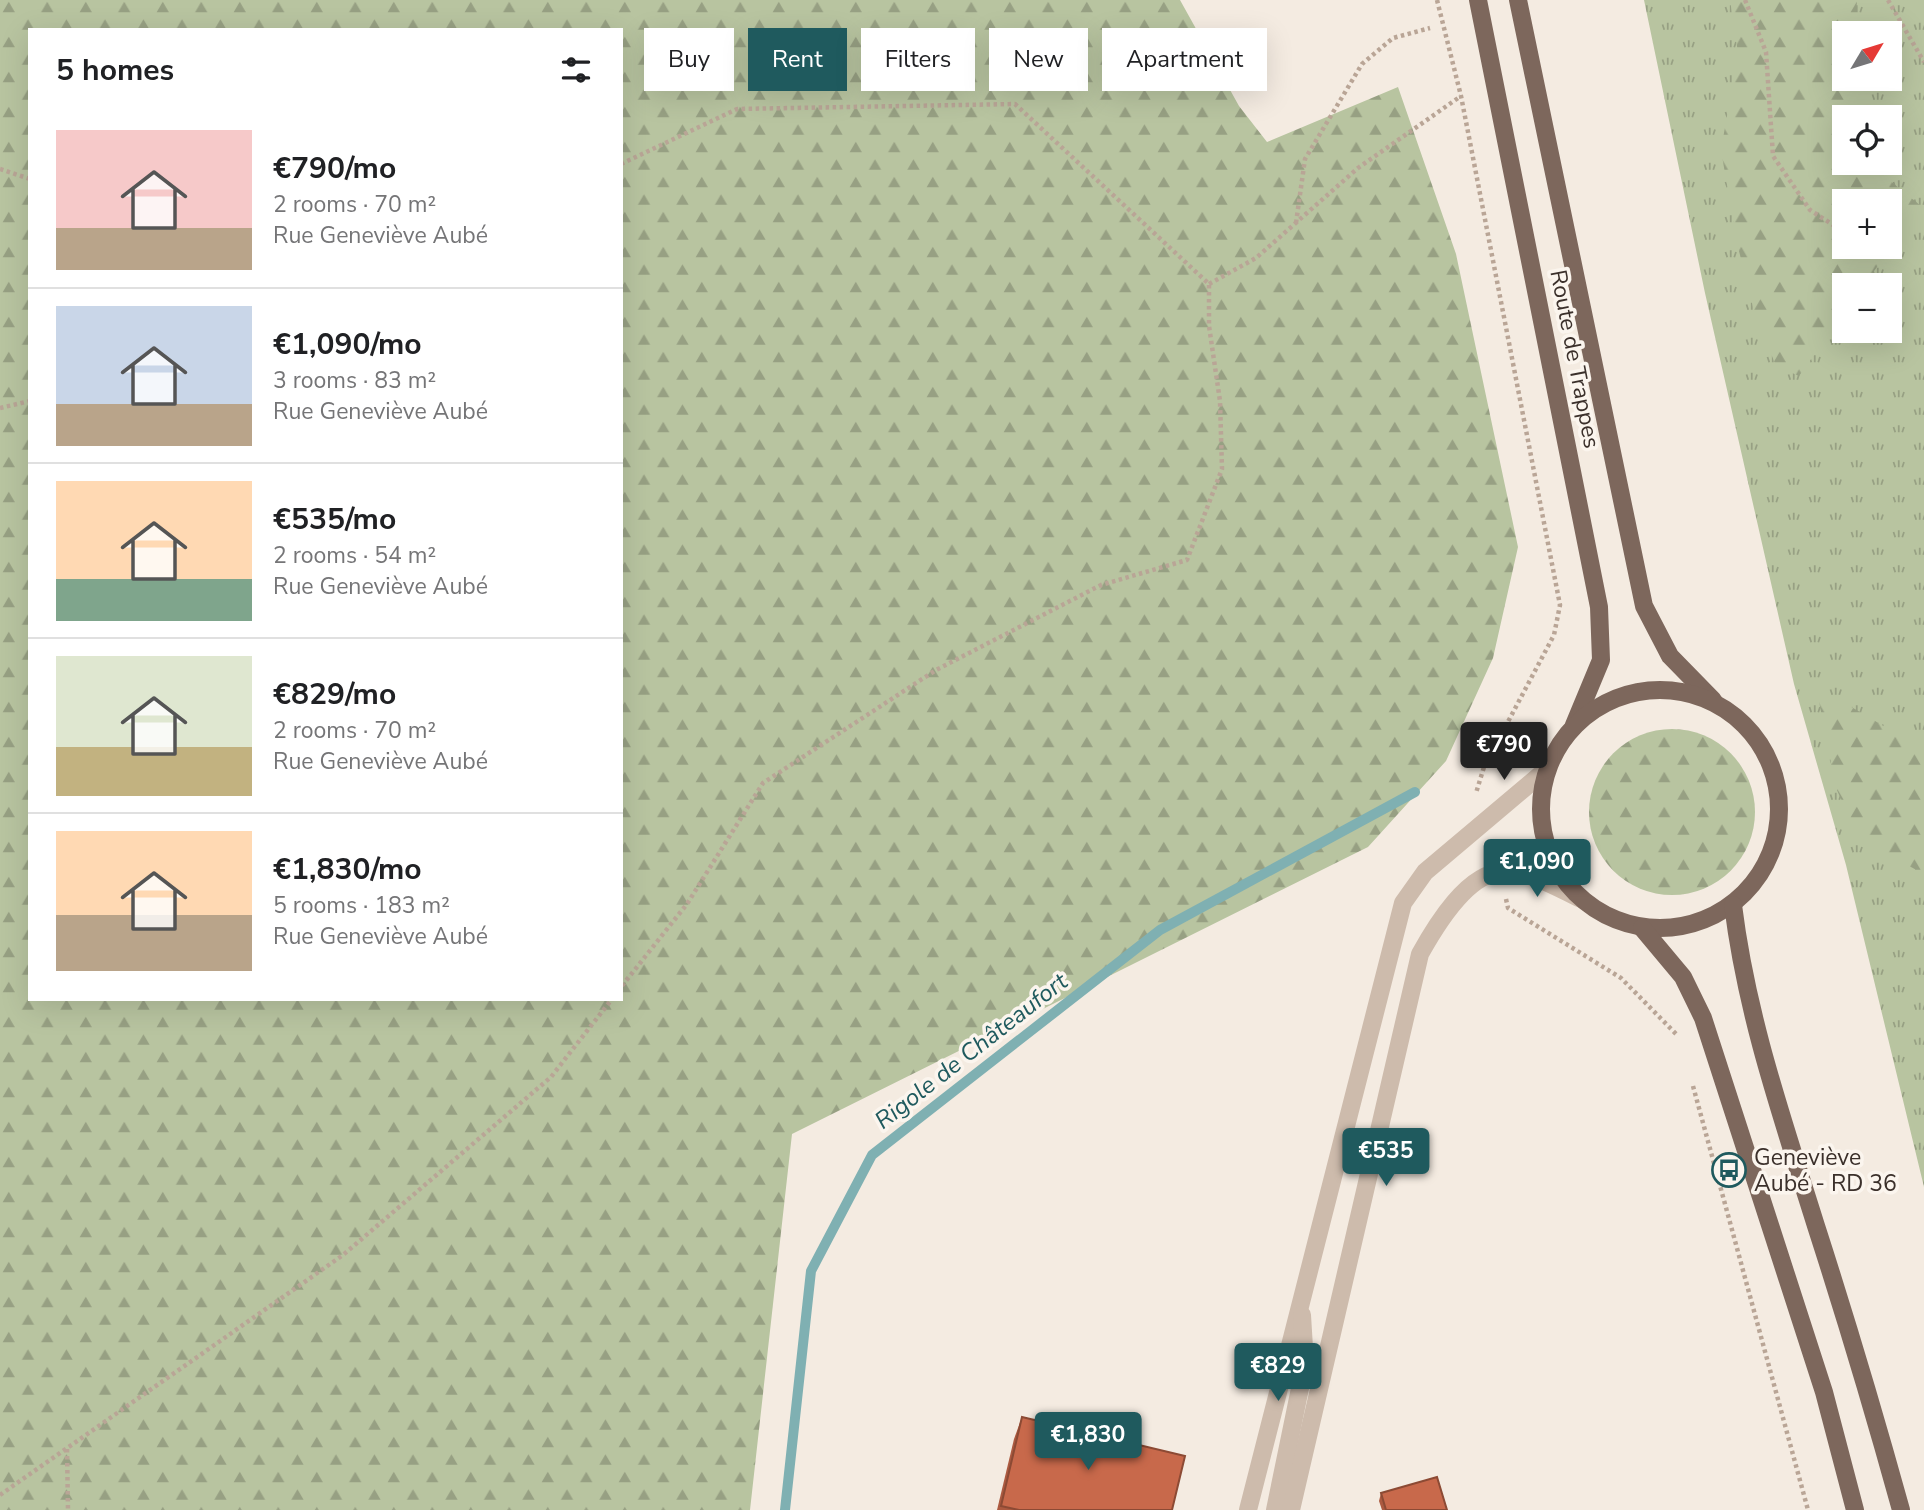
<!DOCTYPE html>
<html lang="en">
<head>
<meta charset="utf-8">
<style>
	body { margin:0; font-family:"Nunito Sans",sans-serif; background:#f2f2f2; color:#202124; height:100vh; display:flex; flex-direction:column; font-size:26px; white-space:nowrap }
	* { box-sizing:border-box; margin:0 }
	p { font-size:23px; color:#757577 }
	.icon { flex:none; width:38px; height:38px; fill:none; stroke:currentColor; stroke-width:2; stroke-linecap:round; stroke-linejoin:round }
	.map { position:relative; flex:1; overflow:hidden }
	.panel { position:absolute; left:28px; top:28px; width:595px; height:973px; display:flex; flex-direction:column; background:#fff; border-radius:0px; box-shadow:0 7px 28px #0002 }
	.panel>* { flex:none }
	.hud { position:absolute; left:644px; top:28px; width:665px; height:63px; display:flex; gap:14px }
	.needle { width:46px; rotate:52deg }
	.fabs { position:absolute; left:1832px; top:21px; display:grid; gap:14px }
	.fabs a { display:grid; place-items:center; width:70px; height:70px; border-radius:0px; background:#fff; box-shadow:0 7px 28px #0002; font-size:35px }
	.price { position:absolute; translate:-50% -60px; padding:0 16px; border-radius:7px; background:#1f5a5e; color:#fff; font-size:23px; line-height:46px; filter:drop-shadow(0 2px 4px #0008) }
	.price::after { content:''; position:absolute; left:50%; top:42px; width:21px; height:16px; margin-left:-10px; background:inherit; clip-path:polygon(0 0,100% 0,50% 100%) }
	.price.selected { background:#222; color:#fff }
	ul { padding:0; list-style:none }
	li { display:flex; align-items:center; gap:21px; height:175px; padding:0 28px }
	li+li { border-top:2px solid #e0e0e0 }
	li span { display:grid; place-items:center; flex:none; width:196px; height:140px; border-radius:0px; color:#555 }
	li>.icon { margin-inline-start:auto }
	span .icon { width:84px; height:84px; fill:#fffc; stroke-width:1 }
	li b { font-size:30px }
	h2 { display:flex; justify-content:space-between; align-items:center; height:84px; padding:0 28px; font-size:30px }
	.chip { padding:0 24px; border-radius:0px; background:#fff; box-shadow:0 7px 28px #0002; font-size:24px; line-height:63px }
	.chip.selected { background:#1f5a5e; color:#fff }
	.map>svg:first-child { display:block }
</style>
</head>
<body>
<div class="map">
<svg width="1924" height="1510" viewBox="0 0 1924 1510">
	<defs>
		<pattern id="grass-tufts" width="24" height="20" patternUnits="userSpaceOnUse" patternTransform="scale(1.75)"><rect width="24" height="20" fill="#b8c4a0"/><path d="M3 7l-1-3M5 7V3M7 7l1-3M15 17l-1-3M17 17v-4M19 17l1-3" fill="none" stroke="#97a083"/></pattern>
		<pattern id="forest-firs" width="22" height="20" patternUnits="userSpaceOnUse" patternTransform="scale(1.75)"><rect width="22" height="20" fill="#b8c4a0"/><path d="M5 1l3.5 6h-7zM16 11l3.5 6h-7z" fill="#97a083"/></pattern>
	</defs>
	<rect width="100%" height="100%" fill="#f4ebe1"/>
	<!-- grass -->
	<path fill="url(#grass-tufts)" fill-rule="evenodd" d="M1644,0H1924V1187L1846,865L1794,684L1705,293ZM1844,33H1890V79H1844ZM1844,117H1890V163H1844ZM1844,201H1890V247H1844ZM1844,285H1890V331H1844Z"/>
	<!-- forest -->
	<g fill="url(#forest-firs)" fill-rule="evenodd">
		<path d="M0,0H1180L1239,106L1267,142L1398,87L1456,254L1518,547L1493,658L1446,761L1368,847L792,1134L750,1510H0ZM30,30H621V999H30Z"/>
		<path d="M1730,0H1857L1855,33H1844V79H1852L1851,117H1844V163H1868L1921,206L1864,285H1844V313L1799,376L1776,366L1754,311L1737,243L1721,150L1738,53ZM1890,201V247H1844V201Z"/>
		<path d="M1816,686L1924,750V874L1859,839L1836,788Z"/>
		<circle cx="1672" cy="812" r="83"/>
	</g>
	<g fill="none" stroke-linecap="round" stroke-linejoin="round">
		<!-- stream -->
		<path stroke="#7fb0b2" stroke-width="10" d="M785,1510L811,1271L872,1155L1160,930L1415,792"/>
		<!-- path -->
		<g stroke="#b9a596" stroke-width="4.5" stroke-dasharray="3.5 3.5" stroke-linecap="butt">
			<path d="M1437,0L1461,96L1560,605L1554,635L1484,767L1476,793"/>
			<path d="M1745,0L1766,52L1773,156L1810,210L1844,232"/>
			<path d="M1888,0L1924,62"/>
			<path d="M621,164L737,109L1015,104L1209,284V326L1220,401L1222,469L1187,560L1101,585L936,670L763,783L687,904L621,987"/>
			<path d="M0,169L30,179"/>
			<path d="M1296,223L1305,159L1362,64L1393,38L1430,28"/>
			<path d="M1209,284L1256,258L1358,168L1461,96"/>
			<path d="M0,408L30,401"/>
			<path d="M1506,899L1508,908L1621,978L1677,1035"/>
			<path d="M1693,1086L1808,1510"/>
			<path d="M67,1449L68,1510"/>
			<path d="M0,1495L343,1255L551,1077L612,999"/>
		</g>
		<!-- minor -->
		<g stroke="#cdbbac" stroke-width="18">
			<path d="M1248,1510L1403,903L1425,872L1547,769"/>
			<path d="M1275,1510L1305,1364L1302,1315"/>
			<path d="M1291,1510L1420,954C1435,927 1468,871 1504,872C1532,872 1556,887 1581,899"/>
		</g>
		<!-- major -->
		<g stroke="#7d675c" stroke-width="18">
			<path d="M1478,0L1599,607L1601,660L1574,725"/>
			<path d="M1518,0L1644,606L1670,656L1713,700"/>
			<circle cx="1660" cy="809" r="119"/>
			<path d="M1733,905C1747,1018 1783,1120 1817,1229C1847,1322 1875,1416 1901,1510"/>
			<path d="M1642,928L1683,977L1703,1018L1824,1392L1855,1510"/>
		</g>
	</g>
	<!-- wall -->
	<g fill="#ac5a40">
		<path d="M1022,1417L1172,1510H997L1014,1439Z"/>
		<path d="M1381,1493L1447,1510H1382L1379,1501Z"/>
	</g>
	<!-- building -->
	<g fill="#c8694b" stroke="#8c4a34" stroke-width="2">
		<path d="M1022,1417L1185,1456L1172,1510H1019L1001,1506Z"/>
		<path d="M1437,1477L1447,1510H1386L1381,1493Z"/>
	</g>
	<!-- icons -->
	<defs>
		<g id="bus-ring" transform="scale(1.75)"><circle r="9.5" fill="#fbf5ee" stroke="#1f5a5e" stroke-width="1.5"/><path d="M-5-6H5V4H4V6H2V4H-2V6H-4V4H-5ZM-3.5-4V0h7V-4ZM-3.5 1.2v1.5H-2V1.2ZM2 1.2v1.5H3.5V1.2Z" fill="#1f5a5e"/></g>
	</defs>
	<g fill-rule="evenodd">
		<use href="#bus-ring" x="1729" y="1170"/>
	</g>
	<g text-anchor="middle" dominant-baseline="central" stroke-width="7" stroke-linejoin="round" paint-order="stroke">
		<!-- street labels -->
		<g font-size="23" fill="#3b302b" stroke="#fbf5ee">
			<text transform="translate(1575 359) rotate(79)">Route de Trappes</text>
		</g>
		<!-- poi labels -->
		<g font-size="23" fill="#3b302b" stroke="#fbf5ee" text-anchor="start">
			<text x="1754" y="1157">Geneviève<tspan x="1754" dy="26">Aubé - RD 36</tspan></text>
		</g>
		<!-- water labels -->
		<g font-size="24" font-style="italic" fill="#1f5a5e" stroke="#fbf5ee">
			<text transform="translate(971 1051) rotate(-38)">Rigole de Châteaufort</text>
		</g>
	</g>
</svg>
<div class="fabs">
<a><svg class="needle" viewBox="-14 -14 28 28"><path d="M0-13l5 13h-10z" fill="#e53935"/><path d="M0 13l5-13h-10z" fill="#757577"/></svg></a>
<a><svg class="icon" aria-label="locate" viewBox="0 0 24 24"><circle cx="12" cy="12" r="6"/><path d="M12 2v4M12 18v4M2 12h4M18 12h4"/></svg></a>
<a>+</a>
<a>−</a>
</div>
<b class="price selected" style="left:1504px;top:782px">€790</b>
<b class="price" style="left:1537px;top:899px">€1,090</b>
<b class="price" style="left:1386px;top:1188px">€535</b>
<b class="price" style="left:1278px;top:1403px">€829</b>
<b class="price" style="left:1088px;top:1472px">€1,830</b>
<div class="hud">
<a class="chip">Buy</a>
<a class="chip selected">Rent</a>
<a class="chip">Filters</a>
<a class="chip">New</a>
<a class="chip">Apartment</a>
</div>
<section class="panel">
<h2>5 homes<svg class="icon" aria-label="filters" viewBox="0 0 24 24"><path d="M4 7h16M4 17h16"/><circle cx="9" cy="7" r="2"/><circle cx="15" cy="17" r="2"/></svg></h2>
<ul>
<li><span style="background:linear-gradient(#f6c9c9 70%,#b9a48a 0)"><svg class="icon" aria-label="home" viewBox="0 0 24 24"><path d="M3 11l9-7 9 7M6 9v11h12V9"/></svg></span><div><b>€790/mo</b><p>2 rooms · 70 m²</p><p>Rue Geneviève Aubé</p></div></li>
<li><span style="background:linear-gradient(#c9d6e8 70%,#b9a48a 0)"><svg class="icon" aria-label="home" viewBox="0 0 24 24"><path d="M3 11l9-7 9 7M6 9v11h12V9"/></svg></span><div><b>€1,090/mo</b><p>3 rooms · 83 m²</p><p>Rue Geneviève Aubé</p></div></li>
<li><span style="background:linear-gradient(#ffd9b3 70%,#7fa58c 0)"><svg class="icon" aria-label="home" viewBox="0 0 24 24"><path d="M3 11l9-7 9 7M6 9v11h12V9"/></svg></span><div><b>€535/mo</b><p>2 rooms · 54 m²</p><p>Rue Geneviève Aubé</p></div></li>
<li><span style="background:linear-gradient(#dfe7d0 65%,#c2b280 0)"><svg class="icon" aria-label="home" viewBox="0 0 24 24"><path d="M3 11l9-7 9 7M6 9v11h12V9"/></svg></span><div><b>€829/mo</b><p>2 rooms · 70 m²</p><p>Rue Geneviève Aubé</p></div></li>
<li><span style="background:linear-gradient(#ffd9b3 60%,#b9a48a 0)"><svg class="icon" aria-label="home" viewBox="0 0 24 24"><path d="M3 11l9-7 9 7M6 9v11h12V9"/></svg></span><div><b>€1,830/mo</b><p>5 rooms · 183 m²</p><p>Rue Geneviève Aubé</p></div></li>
</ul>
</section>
</div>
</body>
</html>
